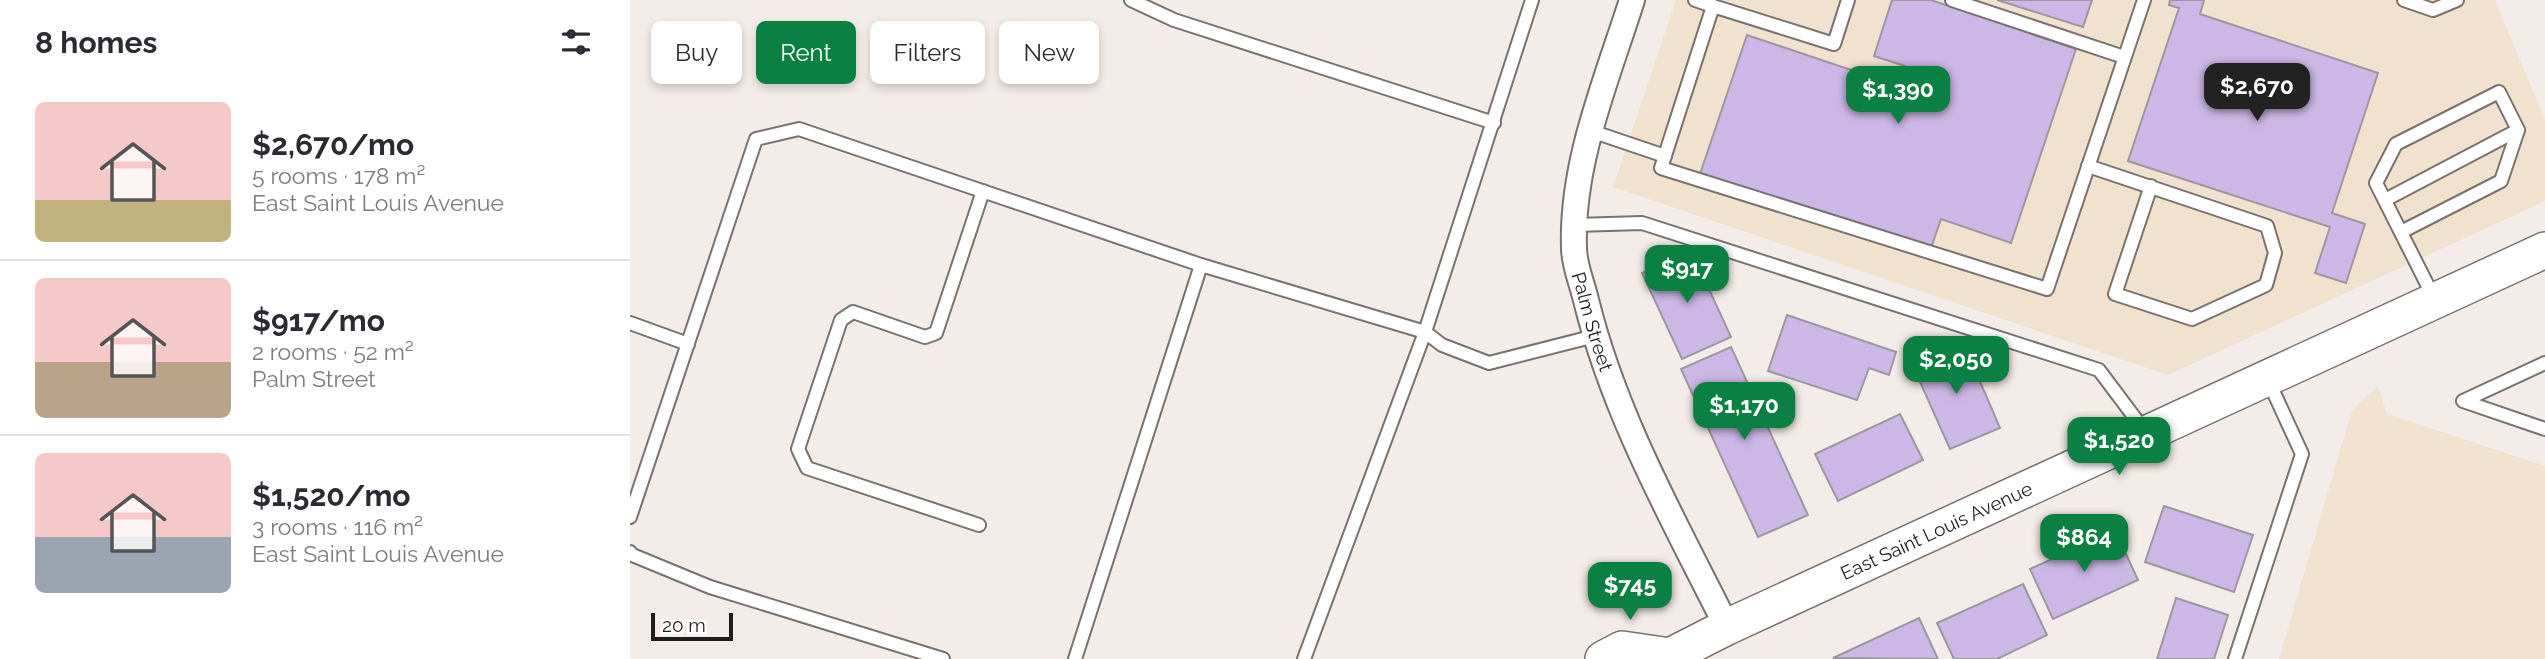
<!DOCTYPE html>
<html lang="en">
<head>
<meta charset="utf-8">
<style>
	body { margin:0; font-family:Raleway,sans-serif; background:#f7f7f7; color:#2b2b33; height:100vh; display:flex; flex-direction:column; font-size:26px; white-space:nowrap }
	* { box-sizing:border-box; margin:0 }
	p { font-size:23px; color:#7c7c81 }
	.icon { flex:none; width:38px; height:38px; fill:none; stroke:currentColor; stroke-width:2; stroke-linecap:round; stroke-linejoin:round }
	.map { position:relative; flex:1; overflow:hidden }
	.panel { display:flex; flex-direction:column; background:#fff; width:630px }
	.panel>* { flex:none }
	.banner { position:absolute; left:21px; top:21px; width:665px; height:63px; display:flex; gap:14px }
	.scale { position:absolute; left:21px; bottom:18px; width:82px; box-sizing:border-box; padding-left:7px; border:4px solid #1f1c1b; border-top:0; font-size:19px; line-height:24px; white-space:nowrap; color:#1f1c1b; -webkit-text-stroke:5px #fff; paint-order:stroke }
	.price { position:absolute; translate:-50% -60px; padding:0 16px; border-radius:14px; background:#0b8043; color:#fff; font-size:23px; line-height:46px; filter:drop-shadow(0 2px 4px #0008) }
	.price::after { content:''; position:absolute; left:50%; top:42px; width:21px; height:16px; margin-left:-10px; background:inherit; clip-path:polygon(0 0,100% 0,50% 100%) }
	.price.active { background:#222; color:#fff }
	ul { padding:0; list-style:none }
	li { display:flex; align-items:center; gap:21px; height:175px; padding:0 35px }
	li+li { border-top:2px solid #e1e1e2 }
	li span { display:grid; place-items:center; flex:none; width:196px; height:140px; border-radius:10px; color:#555 }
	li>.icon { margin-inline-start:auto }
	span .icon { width:84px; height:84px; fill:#fffc; stroke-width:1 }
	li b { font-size:30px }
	h2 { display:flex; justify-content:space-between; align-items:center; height:84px; padding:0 35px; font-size:30px }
	.pill { padding:0 24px; border-radius:10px; background:#fff; box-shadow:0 4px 10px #0003; font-size:24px; line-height:63px }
	.pill.active { background:#0b8043; color:#fff }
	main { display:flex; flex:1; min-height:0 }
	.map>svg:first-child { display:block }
</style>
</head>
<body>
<main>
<section class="panel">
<h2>8 homes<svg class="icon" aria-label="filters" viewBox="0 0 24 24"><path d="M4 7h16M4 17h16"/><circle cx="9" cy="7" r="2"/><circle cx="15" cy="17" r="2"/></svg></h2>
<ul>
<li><span style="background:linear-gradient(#f6c9c9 70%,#c2b280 0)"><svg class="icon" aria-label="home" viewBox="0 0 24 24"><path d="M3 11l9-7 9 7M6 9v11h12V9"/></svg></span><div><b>$2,670/mo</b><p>5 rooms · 178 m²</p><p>East Saint Louis Avenue</p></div></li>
<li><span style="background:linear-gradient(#f6c9c9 60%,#b9a48a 0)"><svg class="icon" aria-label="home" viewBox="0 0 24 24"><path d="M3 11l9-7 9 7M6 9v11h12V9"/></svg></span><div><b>$917/mo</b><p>2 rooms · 52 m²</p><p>Palm Street</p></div></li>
<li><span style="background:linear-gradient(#f6c9c9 60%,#9aa5b1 0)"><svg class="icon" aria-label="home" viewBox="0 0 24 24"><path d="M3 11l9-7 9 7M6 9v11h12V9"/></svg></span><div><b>$1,520/mo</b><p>3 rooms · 116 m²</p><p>East Saint Louis Avenue</p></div></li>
</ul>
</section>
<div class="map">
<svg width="1915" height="659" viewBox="0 0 1915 659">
	<rect width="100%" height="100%" fill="#f4ece8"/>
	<!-- industrial -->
	<g fill="#f1e1cf">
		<path d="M1046,0H1865L1915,120V201L1538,375L983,187Z"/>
		<path d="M1748,386L1757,414L1915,466V659H1649L1722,410Z"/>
	</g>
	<!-- building -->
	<g fill="#ccb7e6" stroke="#9b989f" stroke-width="2">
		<path d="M1262,0H1301L1446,49L1381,243L1311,219L1300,251L1070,174L1117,35L1257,82L1251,97L1263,101L1275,66L1244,56Z"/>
		<path d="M1367,0H1462L1453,27Z"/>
		<path d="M1540,0H1574L1570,14L1748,73L1702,213L1735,224L1716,283L1685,273L1700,227L1498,161L1549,8L1539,5Z"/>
		<path d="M1061,250L1101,337L1052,359L1012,273Z"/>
		<path d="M1157,315L1266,352L1259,375L1239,368L1227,400L1138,371Z"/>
		<path d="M1333,342L1370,428L1320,449L1282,364Z"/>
		<path d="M1101,347L1178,515L1128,537L1051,369Z"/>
		<path d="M1270,414L1293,460L1208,501L1185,454Z"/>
		<path d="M1534,506L1623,535L1604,592L1515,562Z"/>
		<path d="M1485,530L1508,580L1423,619L1400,569Z"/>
		<path d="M1393,584L1417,635L1367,659H1324L1307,623Z"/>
		<path d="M1546,598L1598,615L1584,659H1527Z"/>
		<path d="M1289,618L1308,659L1203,658Z"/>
	</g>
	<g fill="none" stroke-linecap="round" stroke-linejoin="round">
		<!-- lane casing -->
		<g stroke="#79726f" stroke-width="16">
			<g id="lane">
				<path d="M501,0L544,20L864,123"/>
				<path d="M1065,0L1083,6"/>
				<path d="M1218,0L1204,44L1083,6L1031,168L1417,289L1514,0"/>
				<path d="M1322,0L1494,57"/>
				<path d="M1774,0L1803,10L1827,0"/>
				<path d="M961,131L1035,156"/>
				<path d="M1458,166L1637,226L1645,253L1636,285L1562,319L1485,294L1521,186"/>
				<path d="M1755,200L1888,130"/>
				<path d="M945,225L1012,223L1469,370L1514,430"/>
				<path d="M1771,232L1871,181L1888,130L1869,92L1766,144L1746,183L1805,300"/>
				<path d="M0,323L58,344"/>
				<path d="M1915,363L1833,401L1915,429"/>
				<path d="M0,517L126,139L169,129L571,265L795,332L812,345L859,363L965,336"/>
				<path d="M349,525L177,468L168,449L211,320L223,312L295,337L306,333L353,191"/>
				<path d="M0,552V554L80,587L313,659"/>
				<path d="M445,659L571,265"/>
				<path d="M674,659L795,332L902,0"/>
				<path d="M1605,659L1672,454L1638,380"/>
			</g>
		</g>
		<!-- street casing -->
		<g stroke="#79726f" stroke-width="28">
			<g id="street">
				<path id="s1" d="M1002,0C977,79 941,163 944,248C944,265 952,283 956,300C984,415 1044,521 1097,627"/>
			</g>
		</g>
		<!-- secondary casing -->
		<g stroke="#79726f" stroke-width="38">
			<g id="secondary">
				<path d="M973,659L992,649L1040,656"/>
				<path id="s2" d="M1038,659L1040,656L1097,627L1915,250"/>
			</g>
		</g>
		<!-- lane -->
		<use href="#lane" stroke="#fff" stroke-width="12"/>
		<!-- street -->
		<use href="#street" stroke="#fff" stroke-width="24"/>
		<!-- secondary -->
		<use href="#secondary" stroke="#fff" stroke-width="35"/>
	</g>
	<g text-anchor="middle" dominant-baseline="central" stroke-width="7" stroke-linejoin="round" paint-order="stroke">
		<!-- street labels -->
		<g font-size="19" fill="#1f1c1b" stroke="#fff">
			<text stroke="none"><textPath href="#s1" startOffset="332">Palm Street</textPath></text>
			<text stroke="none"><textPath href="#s2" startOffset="298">East Saint Louis Avenue</textPath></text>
		</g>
	</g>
</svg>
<div class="scale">20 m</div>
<b class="price active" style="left:1627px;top:123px">$2,670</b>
<b class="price" style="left:1268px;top:126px">$1,390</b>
<b class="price" style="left:1057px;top:305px">$917</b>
<b class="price" style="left:1326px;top:396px">$2,050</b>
<b class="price" style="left:1114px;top:442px">$1,170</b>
<b class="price" style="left:1489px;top:477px">$1,520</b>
<b class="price" style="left:1454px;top:574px">$864</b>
<b class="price" style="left:1000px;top:622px">$745</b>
<div class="banner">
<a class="pill">Buy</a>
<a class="pill active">Rent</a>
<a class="pill">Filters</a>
<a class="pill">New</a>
</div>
</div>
</main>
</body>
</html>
